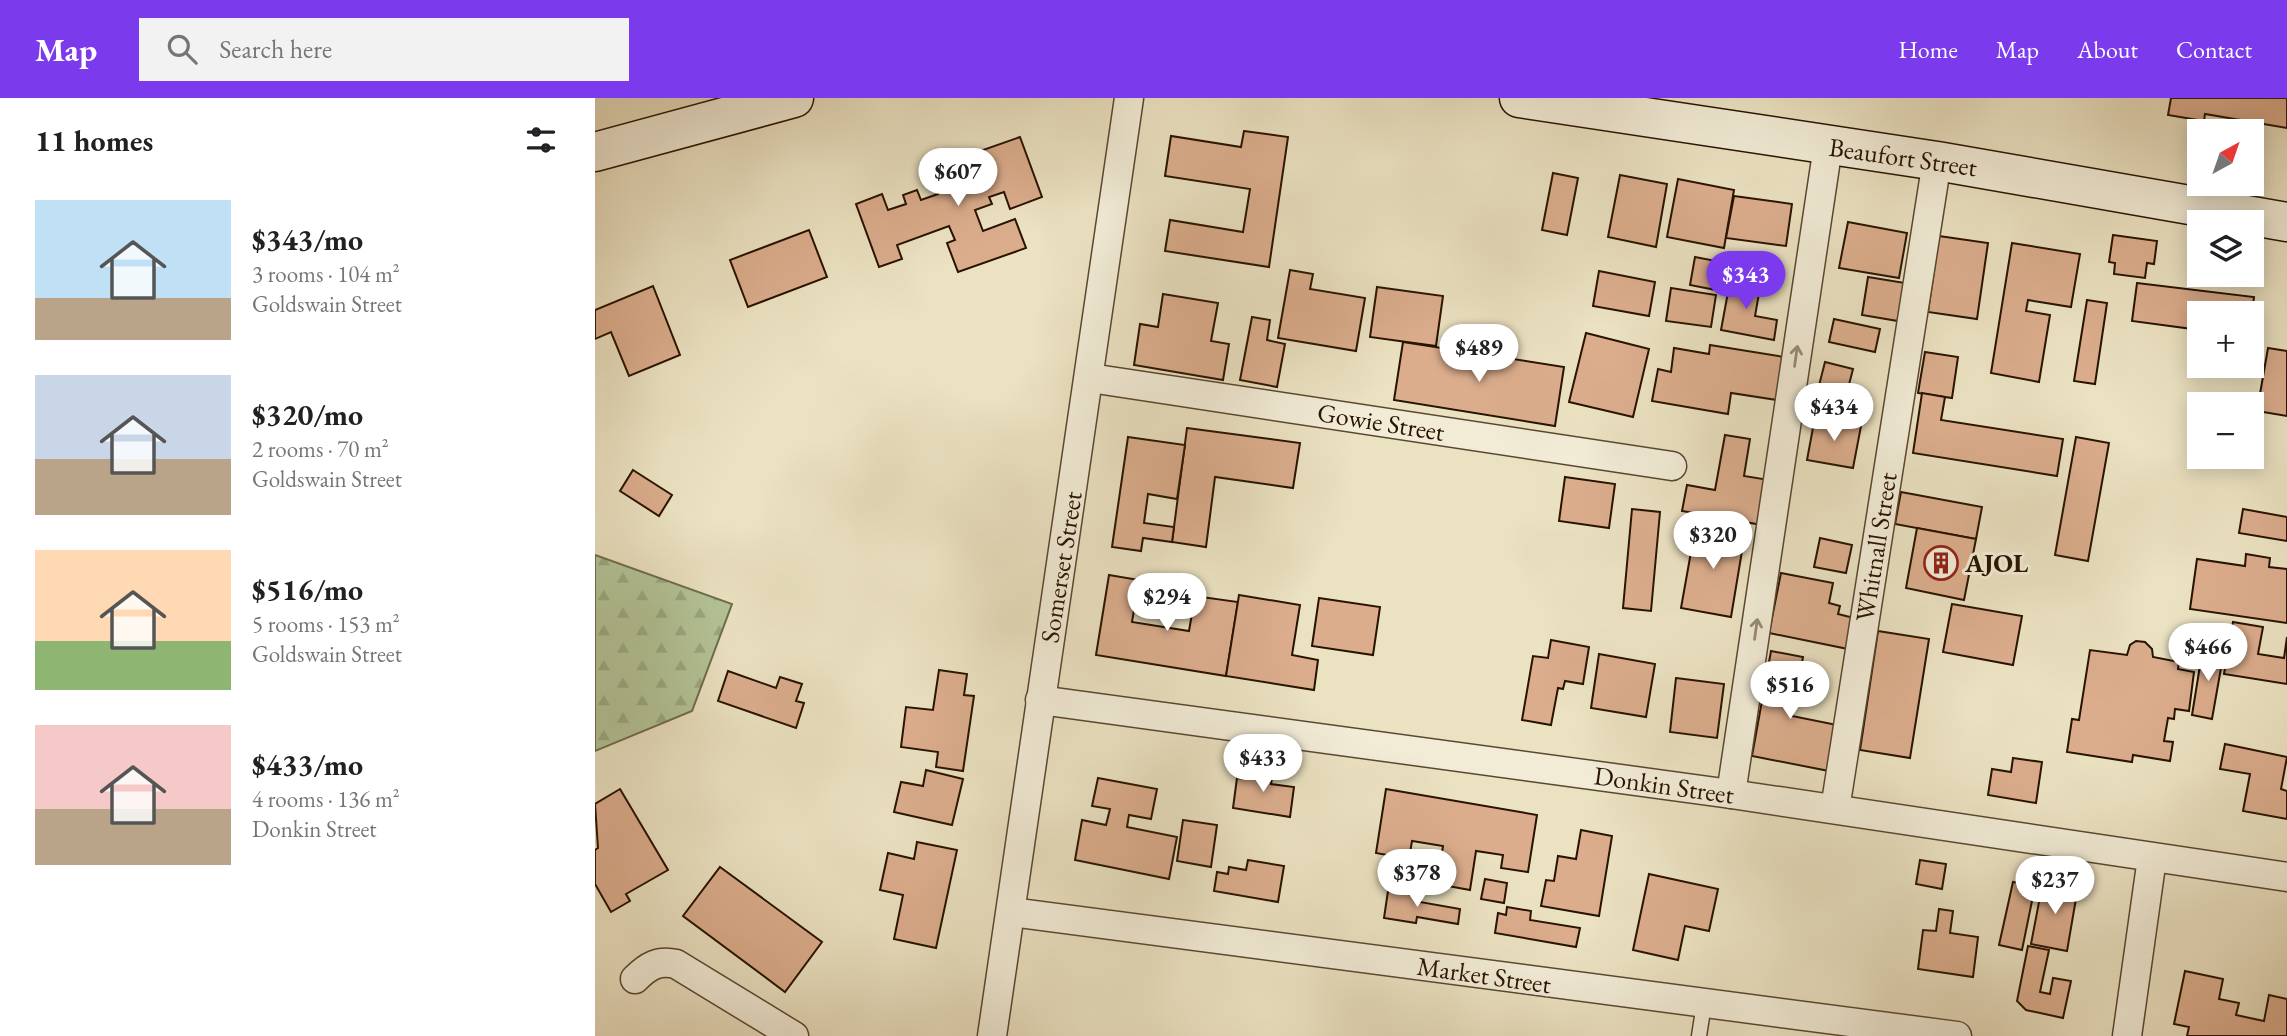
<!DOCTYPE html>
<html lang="en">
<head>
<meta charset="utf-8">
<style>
	body { margin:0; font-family:"EB Garamond",serif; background:#f2f2f2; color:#202124; height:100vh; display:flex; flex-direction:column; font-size:26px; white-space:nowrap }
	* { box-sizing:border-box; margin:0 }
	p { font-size:23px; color:#757577 }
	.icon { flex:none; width:38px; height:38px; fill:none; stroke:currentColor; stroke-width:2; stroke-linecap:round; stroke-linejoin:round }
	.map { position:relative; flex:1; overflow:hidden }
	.drawer { display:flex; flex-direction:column; background:#fff; width:595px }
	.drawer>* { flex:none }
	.needle { width:46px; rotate:40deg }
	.controls { position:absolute; left:1592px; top:21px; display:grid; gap:14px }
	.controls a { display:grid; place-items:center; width:77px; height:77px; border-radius:0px; background:#fff; box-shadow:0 4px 18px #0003; font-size:35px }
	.price { position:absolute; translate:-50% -60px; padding:0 16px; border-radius:24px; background:#fff; color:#222; font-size:23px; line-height:46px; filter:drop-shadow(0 2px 4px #0008) }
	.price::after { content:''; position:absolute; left:50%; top:42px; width:21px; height:16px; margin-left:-10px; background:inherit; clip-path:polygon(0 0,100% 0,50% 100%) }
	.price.current { background:#7c3aed; color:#fff }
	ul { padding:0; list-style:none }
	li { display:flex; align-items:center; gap:21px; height:175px; padding:0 35px }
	li span { display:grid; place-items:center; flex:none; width:196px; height:140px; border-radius:0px; color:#555 }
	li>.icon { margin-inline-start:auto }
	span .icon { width:84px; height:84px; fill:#fffc; stroke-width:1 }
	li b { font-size:30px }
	h2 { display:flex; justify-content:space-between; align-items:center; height:84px; padding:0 35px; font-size:30px }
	header { display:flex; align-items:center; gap:42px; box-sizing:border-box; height:98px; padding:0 35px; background:#7c3aed; color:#fff }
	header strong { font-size:33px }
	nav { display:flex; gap:38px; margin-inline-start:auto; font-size:24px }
	.search { width:490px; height:63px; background:#f2f2f2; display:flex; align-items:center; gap:18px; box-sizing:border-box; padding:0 24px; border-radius:0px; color:#757577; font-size:26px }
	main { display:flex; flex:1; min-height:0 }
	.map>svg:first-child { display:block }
</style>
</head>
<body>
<header>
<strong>Map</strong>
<div class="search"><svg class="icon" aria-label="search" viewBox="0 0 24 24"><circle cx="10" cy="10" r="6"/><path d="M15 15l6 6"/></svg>Search here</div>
<nav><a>Home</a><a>Map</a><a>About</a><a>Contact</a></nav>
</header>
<main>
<section class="drawer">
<h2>11 homes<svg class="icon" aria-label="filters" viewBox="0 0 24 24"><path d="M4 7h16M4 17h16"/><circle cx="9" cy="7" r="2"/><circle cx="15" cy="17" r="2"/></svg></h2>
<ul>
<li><span style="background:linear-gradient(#bfe0f5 70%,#b9a48a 0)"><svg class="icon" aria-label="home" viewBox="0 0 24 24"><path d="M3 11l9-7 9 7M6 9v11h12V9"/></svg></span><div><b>$343/mo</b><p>3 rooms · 104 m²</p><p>Goldswain Street</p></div></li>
<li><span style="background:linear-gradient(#c9d6e8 60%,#b9a48a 0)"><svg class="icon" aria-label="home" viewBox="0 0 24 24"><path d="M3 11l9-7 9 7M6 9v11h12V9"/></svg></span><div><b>$320/mo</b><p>2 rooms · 70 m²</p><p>Goldswain Street</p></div></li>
<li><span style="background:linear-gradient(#ffd9b3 65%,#8fb573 0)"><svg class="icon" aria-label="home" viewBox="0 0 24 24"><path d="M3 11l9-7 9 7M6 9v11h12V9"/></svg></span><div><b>$516/mo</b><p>5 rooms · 153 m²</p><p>Goldswain Street</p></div></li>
<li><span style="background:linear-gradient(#f6c9c9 60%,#b9a48a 0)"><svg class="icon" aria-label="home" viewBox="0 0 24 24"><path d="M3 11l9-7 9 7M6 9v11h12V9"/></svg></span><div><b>$433/mo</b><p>4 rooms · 136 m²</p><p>Donkin Street</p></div></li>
</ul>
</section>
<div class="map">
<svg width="1692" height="938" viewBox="0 0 1692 938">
	<defs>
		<pattern id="forest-firs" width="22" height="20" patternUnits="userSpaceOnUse" patternTransform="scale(1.75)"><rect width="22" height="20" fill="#b3c497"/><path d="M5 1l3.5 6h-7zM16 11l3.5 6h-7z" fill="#9aa880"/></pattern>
	</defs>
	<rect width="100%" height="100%" fill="#ebe2c2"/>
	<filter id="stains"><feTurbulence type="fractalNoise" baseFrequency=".00286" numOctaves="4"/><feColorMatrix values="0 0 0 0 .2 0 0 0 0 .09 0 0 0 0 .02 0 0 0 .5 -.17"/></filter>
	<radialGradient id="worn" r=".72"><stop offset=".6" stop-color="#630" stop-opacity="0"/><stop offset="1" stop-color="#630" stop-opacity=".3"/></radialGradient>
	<!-- forest -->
	<path fill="url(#forest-firs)" stroke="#6e6c4c" stroke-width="2" d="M0,457L137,506L97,613L0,653Z"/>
	<!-- building -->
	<g fill="#dbad8d" stroke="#281300" stroke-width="2">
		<path d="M1576,0H1692V30L1610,16L1609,23L1573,17Z"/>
		<path d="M649,33L693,39L674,169L570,153L575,122L648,134L655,91L570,78L576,38L646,49Z"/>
		<path d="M425,39L447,99L415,111L409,94L394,99L397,106L380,112L388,133L420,121L431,150L363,174L352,145L360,142L354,128L302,147L307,161L284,169L261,106L287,96L293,112L311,106L308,97L322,92L326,102L343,96L340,85L353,80L348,66Z"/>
		<path d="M958,75L983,80L972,137L947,132Z"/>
		<path d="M1025,77L1072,86L1061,149L1013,139Z"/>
		<path d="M1083,81L1139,92L1129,150L1072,139Z"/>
		<path d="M1139,98L1197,106L1191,148L1131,140Z"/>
		<path d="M1253,124L1312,135L1304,180L1244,170Z"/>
		<path d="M214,132L232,179L153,209L135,162Z"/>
		<path d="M1518,137L1562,143L1559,166L1552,165L1550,180L1519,176L1520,165L1514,164Z"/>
		<path d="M1344,138L1393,145L1382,221L1333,214Z"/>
		<path d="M1417,145L1485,156L1476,209L1433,202L1431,213L1455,217L1444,284L1396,275Z"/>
		<path d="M1100,159L1131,165L1126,193L1095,187Z"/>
		<path d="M695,172L718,176L715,191L770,200L761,253L683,240Z"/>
		<path d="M1004,173L1060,184L1054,218L998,208Z"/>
		<path d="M1136,178L1166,184L1160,218L1182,222L1179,242L1126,232Z"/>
		<path d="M1273,179L1310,185L1303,223L1267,217Z"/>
		<path d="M1542,185L1659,199L1657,215H1605V232L1537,223Z"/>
		<path d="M58,188L85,257L34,278L16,234L0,241V212Z"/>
		<path d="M782,189L848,198L841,248L775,239Z"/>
		<path d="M1076,190L1121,197L1116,229L1071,223Z"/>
		<path d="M568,196L623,205L616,243L634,246L628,282L539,267L545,226L563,229Z"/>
		<path d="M1492,202L1512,205L1500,286L1479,283Z"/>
		<path d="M657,219L675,222L672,242L690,246L682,289L645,282Z"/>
		<path d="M1239,221L1285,231L1280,254L1234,244Z"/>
		<path d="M991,235L1054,251L1038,319L974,304Z"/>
		<path d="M808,244L969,269L960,328L799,302Z"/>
		<path d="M1115,247L1189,259L1182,302L1136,295L1133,316L1057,303L1063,271L1076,274L1079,250L1114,256Z"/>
		<path d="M1673,250L1692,253V318L1662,313Z"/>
		<path d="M1330,254L1363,259L1357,300L1323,295Z"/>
		<path d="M1230,264L1258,271L1247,314L1219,307Z"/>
		<path d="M1327,295L1350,299L1346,322L1468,341L1462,378L1318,355Z"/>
		<path d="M1220,319L1266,328L1258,370L1212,362Z"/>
		<path d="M592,330L705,345L698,390L620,379L611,449L577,444Z"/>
		<path d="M1130,337L1155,341L1149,378L1174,382L1167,427L1087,413L1092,387L1120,392Z"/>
		<path d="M533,339L590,347L582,401L553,396L549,425L579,429L577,444L548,440L546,453L517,449Z"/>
		<path d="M1481,339L1514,345L1493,463L1460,457Z"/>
		<path d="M38,372L77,397L64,418L25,393Z"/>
		<path d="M970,379L1020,386L1014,430L964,423Z"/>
		<path d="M1306,394L1387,409L1381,441L1300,426Z"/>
		<path d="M1037,411L1065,414L1056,513L1028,510Z"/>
		<path d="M1648,411L1692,419V443L1644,435Z"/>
		<path d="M1101,426L1150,435L1136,519L1086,510Z"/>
		<path d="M1322,430L1381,441L1369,502L1311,490Z"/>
		<path d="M1225,440L1257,447L1251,475L1219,469Z"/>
		<path d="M1651,456L1675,460L1674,469L1692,471V525L1595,511L1602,461L1650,468Z"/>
		<path d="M1186,475L1238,485L1234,505L1245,508L1243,516L1259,520L1253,551L1174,535Z"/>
		<path d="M514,477L544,482L537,524L594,533L600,498L643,504L631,578L501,557Z"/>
		<path d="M644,497L705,507L697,557L723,562L719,592L631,578Z"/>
		<path d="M724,500L785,509L778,557L717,548Z"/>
		<path d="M1357,506L1427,518L1418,567L1348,554Z"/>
		<path d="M1638,524L1668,529L1663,556L1689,560L1692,539V586L1629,576Z"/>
		<path d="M1283,533L1334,541L1315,660L1265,652Z"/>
		<path d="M956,542L994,549L988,586L970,583L968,591L963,590L956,627L927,622L938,558L953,560Z"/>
		<path d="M1541,543L1550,544L1557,551L1558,559L1584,564L1583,571L1599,574L1594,613L1580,611L1579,621L1573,620L1569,643L1578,644L1575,663L1538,657L1537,664L1472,654L1477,621L1484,622L1495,552L1532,557L1535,547Z"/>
		<path d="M1608,549L1629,553L1617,621L1597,617Z"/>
		<path d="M1176,553L1208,559L1197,618L1242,627L1234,673L1157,658Z"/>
		<path d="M1004,556L1060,566L1051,619L996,610Z"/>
		<path d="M344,572L372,576L369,597L379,598L368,673L341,669L343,654L306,649L311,609L338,612Z"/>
		<path d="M133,573L181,590L185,579L207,586L201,603L209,605L201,630L123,603Z"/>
		<path d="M1081,580L1129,586L1122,640L1075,634Z"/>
		<path d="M1630,646L1692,659L1686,691L1692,693V721L1648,713L1655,676L1625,671Z"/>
		<path d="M1418,660L1447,664L1441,705L1393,697L1397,671L1416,674Z"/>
		<path d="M650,670L678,674L676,686L699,689L695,719L638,710L642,680L648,681Z"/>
		<path d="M331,672L368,681L357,727L299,714L306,684L328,688Z"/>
		<path d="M503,680L562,691L556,721L534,717L532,729L582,739L574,781L480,762L487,722L511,727L515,711L497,708Z"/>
		<path d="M25,691L73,772L31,796L35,803L16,814L0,786V752L3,750L0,706Z"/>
		<path d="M791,691L942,717L933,774L906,770L908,757L881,753L875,792L842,786L848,748L817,743L814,761L781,755Z"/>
		<path d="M588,722L622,727L616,769L582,763Z"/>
		<path d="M986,732L1017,738L1004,818L946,808L951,782L959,783L963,758L981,761Z"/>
		<path d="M322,744L362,752L341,850L299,841L308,797L285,792L293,755L319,761Z"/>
		<path d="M653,762L689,768L683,804L619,793L622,774L633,776L634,769L651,772Z"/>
		<path d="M1325,762L1351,766L1347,791L1321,786Z"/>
		<path d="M125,769L227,844L190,894L88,818Z"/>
		<path d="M1054,776L1123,791L1114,833L1090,828L1083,862L1038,852Z"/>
		<path d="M890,781L912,785L909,805L886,801Z"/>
		<path d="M1448,783L1483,789L1472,853L1436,846Z"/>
		<path d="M1418,784L1440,788L1427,852L1404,847Z"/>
		<path d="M793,793L826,798L825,804L865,811L863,826L822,819L821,825L789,820Z"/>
		<path d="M912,809L936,813L935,822L985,830L981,849L900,835L903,815L911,817Z"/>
		<path d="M1344,811L1358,813L1355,835L1383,839L1378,879L1323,871L1328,832L1341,833Z"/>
		<path d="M1433,848L1454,852L1445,894L1455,896L1458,880L1476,883L1468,920L1431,912L1422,903Z"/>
		<path d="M1590,873L1628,881L1624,901L1644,905L1641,917L1669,923L1674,897L1692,901V938H1592L1594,929L1579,926Z"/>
	</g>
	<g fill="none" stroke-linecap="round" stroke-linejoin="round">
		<!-- lane casing -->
		<g stroke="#594730" stroke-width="17">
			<path id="lane" d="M1104,938L1109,906"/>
		</g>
		<!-- street casing -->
		<g stroke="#594730" stroke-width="31">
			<g id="street">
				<path d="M495,280L1077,368"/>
				<path d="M445,602L1136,696L1692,779"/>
				<path d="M1136,696L1233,48"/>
				<path d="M1240,711L1342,63"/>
				<path d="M417,814L1362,938"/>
				<path d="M40,881C53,868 63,862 81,866L199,938"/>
				<path d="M397,938L534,0"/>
				<path d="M1532,938L1557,760"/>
			</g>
		</g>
		<!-- secondary casing -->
		<g stroke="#281300" stroke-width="41">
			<g id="secondary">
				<path d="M924,0L1342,63L1692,124"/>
				<path d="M0,54L199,0"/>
			</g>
		</g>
		<!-- lane -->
		<use href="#lane" stroke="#f2ecd7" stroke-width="14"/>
		<!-- street -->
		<use href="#street" stroke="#f2ecd7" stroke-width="28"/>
		<!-- secondary -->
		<use href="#secondary" stroke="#f2ecd7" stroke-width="38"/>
	</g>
	<!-- one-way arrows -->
	<defs><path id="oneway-shaft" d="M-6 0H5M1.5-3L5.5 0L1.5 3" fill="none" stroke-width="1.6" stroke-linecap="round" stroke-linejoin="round" transform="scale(1.75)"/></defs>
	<g stroke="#978a76">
		<use href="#oneway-shaft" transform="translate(1201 258) rotate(-82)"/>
		<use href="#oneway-shaft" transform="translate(1161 531) rotate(-82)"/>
	</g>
	<!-- icons -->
	<defs>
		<g id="building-ring" transform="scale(1.75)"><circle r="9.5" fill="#f2ecd7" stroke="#8f2418" stroke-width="1.5"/><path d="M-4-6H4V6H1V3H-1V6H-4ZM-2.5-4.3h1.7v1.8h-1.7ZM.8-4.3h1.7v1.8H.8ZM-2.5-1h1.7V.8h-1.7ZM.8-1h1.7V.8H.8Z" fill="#8f2418"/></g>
	</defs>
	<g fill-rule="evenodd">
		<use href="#building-ring" x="1346" y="465"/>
	</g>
	<g text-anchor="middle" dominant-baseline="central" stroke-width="6" stroke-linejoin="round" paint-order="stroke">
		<!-- street labels -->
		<g font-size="26" fill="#281300" stroke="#f2ecd7">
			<text transform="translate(1308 59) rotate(8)">Beaufort Street</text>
			<text transform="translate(786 324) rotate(9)">Gowie Street</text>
			<text transform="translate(1281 449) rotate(-81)">Whitnall Street</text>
			<text transform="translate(466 469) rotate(-81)">Somerset Street</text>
			<text transform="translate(1069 687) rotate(8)">Donkin Street</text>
			<text transform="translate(889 877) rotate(8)">Market Street</text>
		</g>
		<!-- poi labels -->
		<g font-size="26" font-weight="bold" fill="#281300" stroke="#f2ecd7" text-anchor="start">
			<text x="1370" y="465">AJOL</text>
		</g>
	</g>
	<rect width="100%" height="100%" filter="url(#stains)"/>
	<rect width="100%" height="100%" fill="url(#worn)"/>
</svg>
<div class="controls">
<a><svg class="needle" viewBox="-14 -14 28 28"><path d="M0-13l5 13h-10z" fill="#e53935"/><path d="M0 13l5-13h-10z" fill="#757577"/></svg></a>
<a><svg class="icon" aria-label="layers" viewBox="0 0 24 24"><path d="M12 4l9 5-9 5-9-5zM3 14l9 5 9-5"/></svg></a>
<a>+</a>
<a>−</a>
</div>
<b class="price" style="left:363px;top:110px">$607</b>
<b class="price current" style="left:1151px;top:213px">$343</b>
<b class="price" style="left:884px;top:286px">$489</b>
<b class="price" style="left:1239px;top:345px">$434</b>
<b class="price" style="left:1118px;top:473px">$320</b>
<b class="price" style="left:572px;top:535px">$294</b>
<b class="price" style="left:1613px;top:585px">$466</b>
<b class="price" style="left:1195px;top:623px">$516</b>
<b class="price" style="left:668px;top:696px">$433</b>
<b class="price" style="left:822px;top:811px">$378</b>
<b class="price" style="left:1460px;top:818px">$237</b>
</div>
</main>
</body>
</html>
